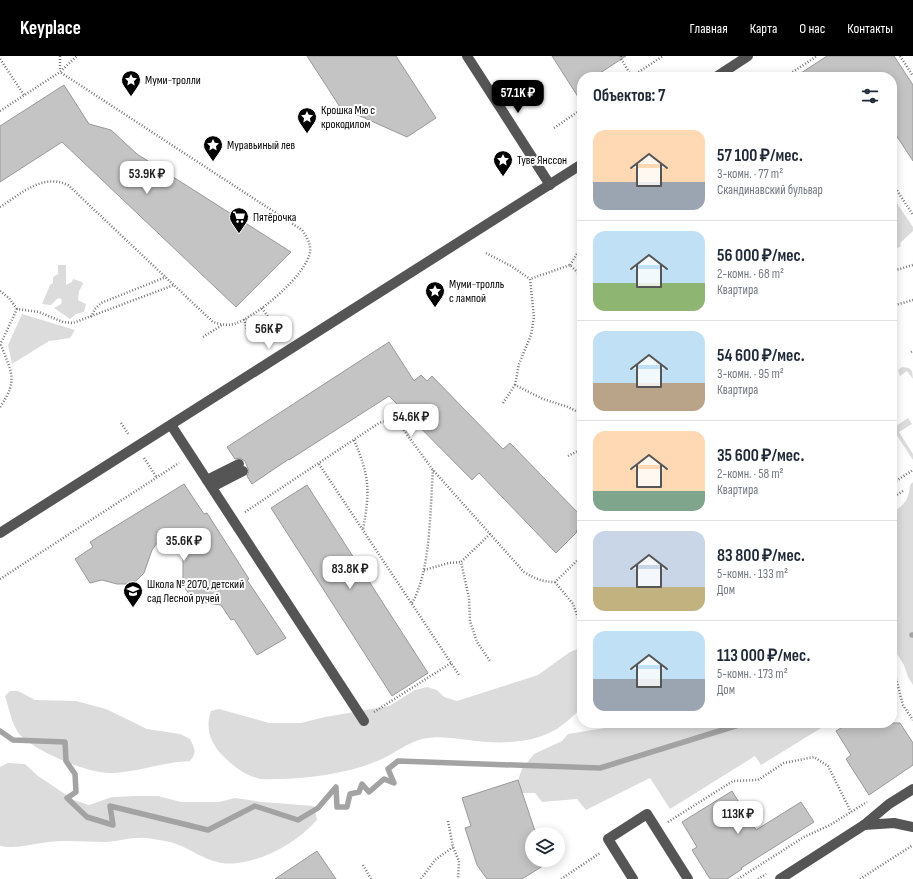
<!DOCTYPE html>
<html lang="ru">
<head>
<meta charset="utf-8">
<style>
	body { margin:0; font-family:"Sofia Sans Condensed",sans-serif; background:#f2f2f3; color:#1f2937; height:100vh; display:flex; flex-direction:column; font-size:15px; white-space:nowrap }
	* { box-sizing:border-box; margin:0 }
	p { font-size:13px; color:#747a83 }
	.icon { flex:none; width:22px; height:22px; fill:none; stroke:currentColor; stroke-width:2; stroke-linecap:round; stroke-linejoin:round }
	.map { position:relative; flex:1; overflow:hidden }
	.sheet { position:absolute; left:577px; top:16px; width:320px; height:656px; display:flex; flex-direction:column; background:#fff; border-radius:16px; box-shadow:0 2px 10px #0003 }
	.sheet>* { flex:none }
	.fabs { position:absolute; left:525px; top:771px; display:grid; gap:8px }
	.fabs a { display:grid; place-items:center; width:40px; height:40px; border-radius:50%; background:#fff; box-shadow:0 2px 10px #0003; font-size:20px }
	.price { position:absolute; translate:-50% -34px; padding:0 9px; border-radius:8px; background:#fff; color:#222; font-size:13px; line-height:26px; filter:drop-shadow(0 1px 2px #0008) }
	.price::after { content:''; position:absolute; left:50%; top:24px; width:12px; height:9px; margin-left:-6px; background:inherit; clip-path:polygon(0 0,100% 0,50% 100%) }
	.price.active { background:#000; color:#fff }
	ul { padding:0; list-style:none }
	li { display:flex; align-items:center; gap:12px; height:100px; padding:0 16px }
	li+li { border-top:1px solid #e0e1e3 }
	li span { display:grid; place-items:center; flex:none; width:112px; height:80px; border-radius:12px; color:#555 }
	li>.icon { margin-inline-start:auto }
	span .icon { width:48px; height:48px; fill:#fffc; stroke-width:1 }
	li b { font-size:17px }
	h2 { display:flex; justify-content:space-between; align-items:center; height:48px; padding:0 16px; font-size:17px }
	header { display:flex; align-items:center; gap:24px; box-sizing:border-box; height:56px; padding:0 20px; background:#000; color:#fff }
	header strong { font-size:19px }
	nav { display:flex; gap:22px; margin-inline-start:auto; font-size:14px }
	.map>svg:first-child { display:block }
</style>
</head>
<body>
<header>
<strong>Keyplace</strong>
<nav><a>Главная</a><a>Карта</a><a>О нас</a><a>Контакты</a></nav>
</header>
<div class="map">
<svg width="913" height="823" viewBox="0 0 913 823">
	<rect width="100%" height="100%" fill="#fff"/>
	<!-- green -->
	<g fill="#dcdcdc">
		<path d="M892,140L913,171V175L900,187L901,190L892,195Z"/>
		<path d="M58,209H66V229L72,226L73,223L82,226L83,228L79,235L78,244L86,248L84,256L76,258L70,263L54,252L61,248L62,244L60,242L57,243L51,249L42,248L50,229L53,227V221L58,218Z"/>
		<path d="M22,258L75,274L70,282L49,285L12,308L8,289Z"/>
		<path d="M902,311L909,312L912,315L913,323L907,315L900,320L898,314Z"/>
		<path d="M908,362L912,368L899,376L913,398V404L896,378L892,380V365L896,370Z"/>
		<path d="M913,426V629L908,621L904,609L892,590V457C904,449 909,444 910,429Z"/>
		<path d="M582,591V655H579C571,661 562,671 553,675C531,687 501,688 476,685C457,683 441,679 422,683C407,687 395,697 382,703C351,717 309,723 275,723C270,723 262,724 257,722C243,718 232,709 222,699C210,686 205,672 211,655L219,653L269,667H301L325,661L389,650L415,634L427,631L437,634L444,641L457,645L538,619L570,596Z"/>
		<path d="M10,635H18L35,644L76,645L106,653L147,673L180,678L190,683C195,693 197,696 190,705C163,706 138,716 112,717C88,718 37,696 20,679C12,670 9,652 5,640Z"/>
		<path d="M636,667H825L826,669L761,709L755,700L670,753L650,722L586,754L577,743L542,746L535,737H522L518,724L522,713L534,698L562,685L568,678Z"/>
		<path d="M8,707L25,708L38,720L74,744L89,749L112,741L137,740H158L181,746H219L235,742L262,746L314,750L317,764C297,786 268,803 238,807C209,811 195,793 170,786C162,784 153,783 146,782C132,781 120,785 106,786C87,786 67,784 48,786C32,788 16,793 0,790V711Z"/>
	</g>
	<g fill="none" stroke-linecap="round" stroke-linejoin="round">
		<!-- stream -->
		<g stroke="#a3a3a3" stroke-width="5.5">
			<path d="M912,579H913"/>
			<path d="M0,675L13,684L65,686L66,705L75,718L76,736L67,742L87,761L113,769L110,750L208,774L255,750L298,764L318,752L336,731L337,751H347L350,738L359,736L362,728L369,736L384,723L394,727L388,713L398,705L600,712L745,667"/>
		</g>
	</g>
	<!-- building -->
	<g fill="#c4c4c4" stroke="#999">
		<path d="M307,0H396L436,62L407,81L340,51Z"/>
		<path d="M552,0H626L594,21H582V47Z"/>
		<path d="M827,0H894L913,29V105L892,73V21H795Z"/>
		<path d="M64,29L89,68L111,74L137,98L291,196L236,251L62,86L0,126V70Z"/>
		<path d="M389,286L414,325L421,319L427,325L432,320L503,393L510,387L582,461V469L576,475L577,476L556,497L479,417L472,424L389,340L289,404V403L252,428L247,420L249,415L245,405L240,402L235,403L227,391Z"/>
		<path d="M184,428L204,458L207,457L249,523L247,524L286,582L257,599L234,563L231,564L221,549L200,546L194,543L186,534L183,523V495L175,486L157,487L152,494L144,517L136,525L128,528H117L102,524L90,527L75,503L93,491L90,486Z"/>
		<path d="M307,429L428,617L392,640L271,452Z"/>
		<path d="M849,667H900L913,687V709L869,739L846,703L851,699L836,675Z"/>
		<path d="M518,724L536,778H532V804H544L546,808L522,823H487L477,809L465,772L471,770L462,742Z"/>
		<path d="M732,735L756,774L801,746L814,766L741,812L742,813L727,823H710L692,794L697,791L682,766Z"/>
		<path d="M317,795L336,823H275Z"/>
	</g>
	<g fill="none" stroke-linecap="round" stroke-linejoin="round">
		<!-- path -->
		<g stroke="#777" stroke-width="2.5" stroke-dasharray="1 2" stroke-linecap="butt">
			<path d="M60,0V15"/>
			<path d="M621,0V3L632,21"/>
			<path d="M900,0L913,20"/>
			<path d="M0,3L24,39"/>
			<path d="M631,21L663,0"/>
			<path d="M785,21L817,0"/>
			<path d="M0,55L60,16L77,0"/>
			<path d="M554,72L582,53"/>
			<path d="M892,127L913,159"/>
			<path d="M0,151C21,138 42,117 68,129L213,266C220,268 226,270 234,268C256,261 306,220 310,196C311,188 307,181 302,174L60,16"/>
			<path d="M486,197L511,210L530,223"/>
			<path d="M570,209L582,190"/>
			<path d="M892,212L896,214L913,209"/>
			<path d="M0,235L9,242L17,253"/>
			<path d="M892,250L913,244"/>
			<path d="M262,252L273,268"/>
			<path d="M91,261L95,253L101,247L166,221"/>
			<path d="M244,263L250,283"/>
			<path d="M203,281L222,269"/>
			<path d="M0,289L17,253L39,256L63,266L73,267L174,229"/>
			<path d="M911,296L913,295"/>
			<path d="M515,329L519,308L531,279L534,261L530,223L570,209L582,221"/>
			<path d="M503,347L515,329L543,343L568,351L582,358"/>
			<path d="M0,351C19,324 11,316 1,289"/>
			<path d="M121,367L129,379"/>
			<path d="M354,384C370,422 370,434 363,474"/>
			<path d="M568,400L582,393"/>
			<path d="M144,402L157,422"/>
			<path d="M319,408L459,619"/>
			<path d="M896,425L913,414"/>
			<path d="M892,442L903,435"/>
			<path d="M245,456L379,367C388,364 392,364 400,369L433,414L524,516C534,522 542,526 555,526L582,500"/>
			<path d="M490,478L461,506L469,542L470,565L477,586L490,605"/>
			<path d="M424,514L449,507L461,506"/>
			<path d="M0,523L179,407"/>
			<path d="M555,526L573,548L581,570"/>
			<path d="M412,547C431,515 430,452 433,414"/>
			<path d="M892,608L903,649L913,664"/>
			<path d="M374,656L451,607"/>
			<path d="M448,765L453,791L459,805L458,823"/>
			<path d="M668,766L733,725L758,724L784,707L814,701L828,710L851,756"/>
			<path d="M363,809L371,823"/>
			<path d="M421,823L435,804L453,791"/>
			<path d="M561,823L600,797"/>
			<path d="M738,823L804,781L830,769L867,746"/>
			<path d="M758,823L766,818"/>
			<path d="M860,823L913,789"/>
		</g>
		<!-- minor -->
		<g stroke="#555" stroke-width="10">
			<path d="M467,0L550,129"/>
			<path d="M716,21L748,0"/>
			<path d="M171,369L364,665"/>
			<path d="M207,424L239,408"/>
			<path d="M212,431L243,415"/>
			<path d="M0,477L582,108"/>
			<path d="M864,769L894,767L913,771"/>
			<path d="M633,823L608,783L647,758L688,823"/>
			<path d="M780,823L864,769L889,748L913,733"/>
		</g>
	</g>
	<!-- icons -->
	<defs>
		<g id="sight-pin" transform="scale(1)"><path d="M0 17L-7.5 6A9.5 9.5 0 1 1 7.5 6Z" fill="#000" stroke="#fff"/><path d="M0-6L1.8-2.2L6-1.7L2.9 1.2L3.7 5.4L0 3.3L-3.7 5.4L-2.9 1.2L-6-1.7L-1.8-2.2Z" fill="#fff"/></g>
		<g id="supermarket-pin" transform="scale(1)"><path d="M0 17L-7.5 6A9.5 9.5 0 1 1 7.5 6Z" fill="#000" stroke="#fff"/><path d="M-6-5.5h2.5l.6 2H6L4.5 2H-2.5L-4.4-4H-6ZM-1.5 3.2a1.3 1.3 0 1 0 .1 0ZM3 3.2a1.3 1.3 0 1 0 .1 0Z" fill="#fff"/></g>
		<g id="school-pin" transform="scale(1)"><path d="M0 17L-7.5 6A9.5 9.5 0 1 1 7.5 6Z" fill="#000" stroke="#fff"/><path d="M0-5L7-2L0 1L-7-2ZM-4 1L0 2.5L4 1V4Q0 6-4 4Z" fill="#fff"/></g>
	</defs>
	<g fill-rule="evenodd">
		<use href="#sight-pin" x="131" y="24"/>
		<use href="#sight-pin" x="307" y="61"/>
		<use href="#sight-pin" x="213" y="89"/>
		<use href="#sight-pin" x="503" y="104"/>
		<use href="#supermarket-pin" x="239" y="161"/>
		<use href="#sight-pin" x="435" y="235"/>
		<use href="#school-pin" x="133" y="535"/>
	</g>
	<g text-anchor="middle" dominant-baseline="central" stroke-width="4" stroke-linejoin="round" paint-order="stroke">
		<!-- poi labels -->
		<g font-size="12" fill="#000" stroke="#fff" text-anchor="start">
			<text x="145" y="24">Муми-тролли</text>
			<text x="321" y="54">Крошка Мю с<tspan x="321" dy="14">крокодилом</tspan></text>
			<text x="227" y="89">Муравьиный лев</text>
			<text x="517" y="104">Туве Янссон</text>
			<text x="253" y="161">Пятёрочка</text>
			<text x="449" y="228">Муми-тролль<tspan x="449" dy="14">с лампой</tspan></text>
			<text x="147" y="528">Школа № 2070, детский<tspan x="147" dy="14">сад Лесной ручей</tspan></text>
		</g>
	</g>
</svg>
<div class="fabs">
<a><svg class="icon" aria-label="layers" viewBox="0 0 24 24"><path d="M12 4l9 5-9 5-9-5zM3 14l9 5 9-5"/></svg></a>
</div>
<b class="price active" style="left:518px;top:58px">57.1K ₽</b>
<b class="price" style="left:147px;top:139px">53.9K ₽</b>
<b class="price" style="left:269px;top:294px">56K ₽</b>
<b class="price" style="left:411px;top:382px">54.6K ₽</b>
<b class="price" style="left:184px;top:506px">35.6K ₽</b>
<b class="price" style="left:350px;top:534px">83.8K ₽</b>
<b class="price" style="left:738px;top:779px">113K ₽</b>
<section class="sheet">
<h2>Объектов: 7<svg class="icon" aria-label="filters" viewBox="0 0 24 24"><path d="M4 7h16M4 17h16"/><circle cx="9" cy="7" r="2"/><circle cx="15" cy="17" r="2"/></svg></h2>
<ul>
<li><span style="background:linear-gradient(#ffd9b3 65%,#9aa5b1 0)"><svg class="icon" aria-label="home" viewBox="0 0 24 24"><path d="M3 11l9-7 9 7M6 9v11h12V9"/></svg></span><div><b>57 100 ₽/мес.</b><p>3-комн. · 77 m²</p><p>Скандинавский бульвар</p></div></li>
<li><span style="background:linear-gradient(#bfe0f5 65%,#8fb573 0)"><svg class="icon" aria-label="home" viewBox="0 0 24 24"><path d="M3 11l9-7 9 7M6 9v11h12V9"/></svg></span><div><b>56 000 ₽/мес.</b><p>2-комн. · 68 m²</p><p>Квартира</p></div></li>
<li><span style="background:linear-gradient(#bfe0f5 65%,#b9a48a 0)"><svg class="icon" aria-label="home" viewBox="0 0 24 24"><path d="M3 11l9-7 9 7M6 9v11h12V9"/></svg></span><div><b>54 600 ₽/мес.</b><p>3-комн. · 95 m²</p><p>Квартира</p></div></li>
<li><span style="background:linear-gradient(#ffd9b3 75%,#7fa58c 0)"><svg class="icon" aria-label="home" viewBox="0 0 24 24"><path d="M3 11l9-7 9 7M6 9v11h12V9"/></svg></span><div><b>35 600 ₽/мес.</b><p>2-комн. · 58 m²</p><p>Квартира</p></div></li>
<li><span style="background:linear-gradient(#c9d6e8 70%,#c2b280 0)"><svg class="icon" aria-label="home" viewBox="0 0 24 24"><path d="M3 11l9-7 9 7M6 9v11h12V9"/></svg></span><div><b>83 800 ₽/мес.</b><p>5-комн. · 133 m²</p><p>Дом</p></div></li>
<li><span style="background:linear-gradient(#bfe0f5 60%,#9aa5b1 0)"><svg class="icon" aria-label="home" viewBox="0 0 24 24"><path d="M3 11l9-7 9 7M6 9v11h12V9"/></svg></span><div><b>113 000 ₽/мес.</b><p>5-комн. · 173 m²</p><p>Дом</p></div></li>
</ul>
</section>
</div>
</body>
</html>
